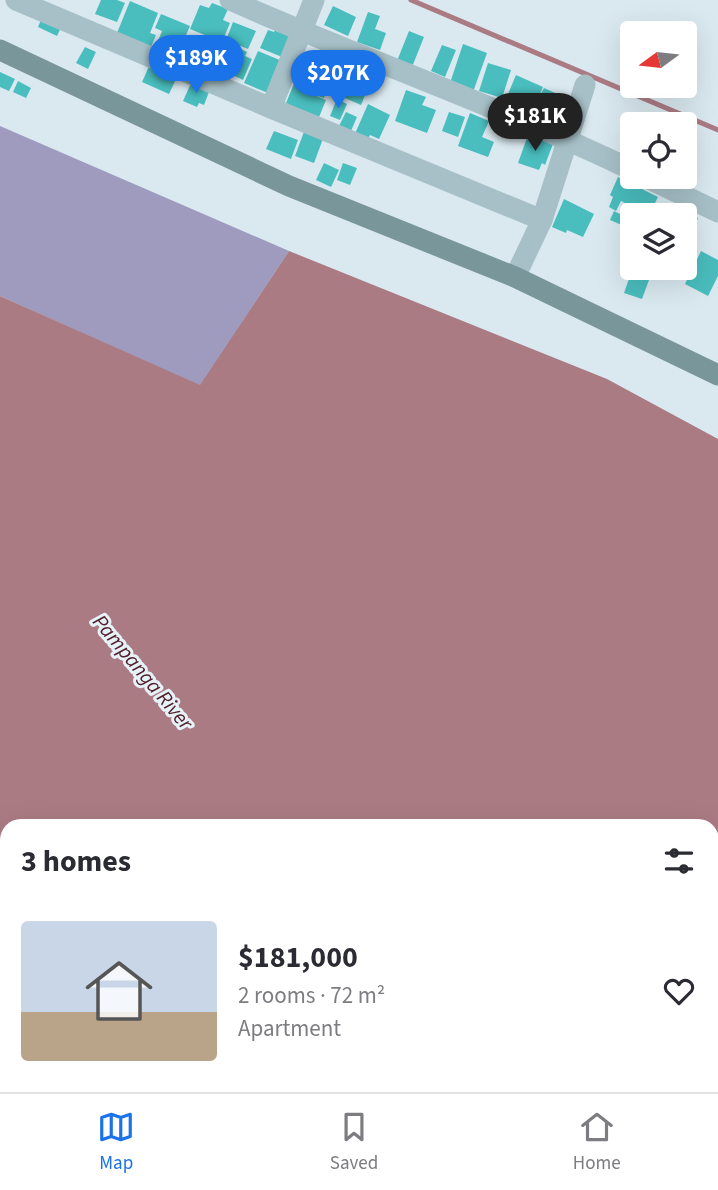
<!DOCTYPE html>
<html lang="en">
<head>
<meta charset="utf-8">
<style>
	body { margin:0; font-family:"Source Sans 3",sans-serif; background:#f2f2f3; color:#2b2b33; height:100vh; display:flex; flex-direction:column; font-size:26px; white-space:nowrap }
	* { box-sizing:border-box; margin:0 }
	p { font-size:23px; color:#7c7c81 }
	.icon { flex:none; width:38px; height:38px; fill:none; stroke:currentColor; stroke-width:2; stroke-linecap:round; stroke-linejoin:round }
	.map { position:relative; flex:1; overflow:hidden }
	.sheet { position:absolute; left:0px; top:819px; width:719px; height:273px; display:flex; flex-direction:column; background:#fff; border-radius:21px 21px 0 0; box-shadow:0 7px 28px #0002 }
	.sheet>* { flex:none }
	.needle { width:46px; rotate:255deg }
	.controls { position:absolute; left:620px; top:21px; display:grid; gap:14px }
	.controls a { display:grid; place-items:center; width:77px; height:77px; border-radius:7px; background:#fff; box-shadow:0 7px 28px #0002; font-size:35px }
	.price { position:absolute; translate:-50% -60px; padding:0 16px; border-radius:24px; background:#1a73e8; color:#fff; font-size:23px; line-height:46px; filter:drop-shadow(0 2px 4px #0008) }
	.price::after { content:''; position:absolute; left:50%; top:42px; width:21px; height:16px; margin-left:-10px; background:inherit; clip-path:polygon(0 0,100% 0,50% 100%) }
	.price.active { background:#222; color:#fff }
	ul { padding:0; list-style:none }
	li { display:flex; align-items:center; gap:21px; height:175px; padding:0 21px }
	li span { display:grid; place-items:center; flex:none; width:196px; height:140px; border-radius:7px; color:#555 }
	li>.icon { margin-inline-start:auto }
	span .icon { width:84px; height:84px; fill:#fffc; stroke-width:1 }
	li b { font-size:30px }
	h2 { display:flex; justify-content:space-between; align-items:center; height:84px; padding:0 21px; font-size:30px }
	.tab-bar { display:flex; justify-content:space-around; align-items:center; height:98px; border-top:2px solid #e1e1e2; background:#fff; font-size:19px; color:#7c7c81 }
	.tab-bar a { display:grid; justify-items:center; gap:4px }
	.tab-bar .active { color:#1a73e8 }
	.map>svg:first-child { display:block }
</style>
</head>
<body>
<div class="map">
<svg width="718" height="1092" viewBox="0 0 718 1092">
	<rect width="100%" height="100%" fill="#dae9f0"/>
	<!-- green -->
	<path fill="#9f9bbe" d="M0,126L289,251L200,386L0,296Z"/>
	<!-- water -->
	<path fill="#ab7b84" d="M289,251L607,379L718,439V1092H172L166,1085H712V826H7V889L0,881V296L200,385Z"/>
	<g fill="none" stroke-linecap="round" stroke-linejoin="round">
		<!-- stream -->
		<path stroke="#ab7b84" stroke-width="5" d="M411,0L718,130"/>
	</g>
	<!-- building -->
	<g fill="#4abdbe">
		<path d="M101,0H117L125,3L117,22L95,14Z"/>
		<path d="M130,1L158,13L150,33L156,35L151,47L117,33Z"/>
		<path d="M212,3L228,9L223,20L230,23L222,42L190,29L200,5L209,8Z"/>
		<path d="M333,6L356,17L348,36L324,25Z"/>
		<path d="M368,12L380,16L375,29L386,33L380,50L357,42Z"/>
		<path d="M161,14L190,26L178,53L167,48L168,46L158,41L162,31L155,28Z"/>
		<path d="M43,15L64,21L57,36L38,27Z"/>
		<path d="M233,22L256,31L248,49L226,40Z"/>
		<path d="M276,28L291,34L282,57L260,48L268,30L274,32Z"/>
		<path d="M409,31L424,37L412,67L397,61Z"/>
		<path d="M224,41L247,52L245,56L252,59L243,80L212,65Z"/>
		<path d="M463,44L487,53L473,92L450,83Z"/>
		<path d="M442,45L456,50L445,77L431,71Z"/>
		<path d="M85,47L96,52L88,69L76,63Z"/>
		<path d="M258,51L282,61L268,93L244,83Z"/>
		<path d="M313,53L330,60L320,83L328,86L324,98L312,94L326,100L317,122L284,108L304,59L310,61Z"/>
		<path d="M151,62L178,75L169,94L142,82Z"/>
		<path d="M349,62L365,69L362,77L371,81L361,105L329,91L336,73L343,76Z"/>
		<path d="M488,63L511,70L502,98L479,91Z"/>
		<path d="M0,72L15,79L9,91L0,87Z"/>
		<path d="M516,75L543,87L537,101L544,88L569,99L555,131L503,106Z"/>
		<path d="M18,81L31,88L26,98L13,92Z"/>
		<path d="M192,81L209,92L204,105L199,103L197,107L183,101Z"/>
		<path d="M406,90L426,97L422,105L436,110L427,133L395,121Z"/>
		<path d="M337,99L347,104L340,120L330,116Z"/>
		<path d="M368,104L390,115L379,139L370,135L366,142L354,136Z"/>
		<path d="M346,112L357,117L351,131L339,126Z"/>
		<path d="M449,112L465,117L458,137L442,131Z"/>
		<path d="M470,113L489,121L482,137L494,142L488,157L458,146Z"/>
		<path d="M632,119V147L621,142Z"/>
		<path d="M305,129L324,136L314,163L295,156Z"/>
		<path d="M274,131L298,140L291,159L266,149Z"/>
		<path d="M528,135L553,144L545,165L542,163L539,170L518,163Z"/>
		<path d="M324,163L339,170L331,187L316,180Z"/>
		<path d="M343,163L357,168L350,185L337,180Z"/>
		<path d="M618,177L658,197L649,215H635L638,209L621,201L616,211L609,207L613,197L610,195Z"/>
		<path d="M564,199L594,214L583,237L567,230L566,233L552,227Z"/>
		<path d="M677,208L698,218L684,247V215H674Z"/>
		<path d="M614,211L628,218L624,226L610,220Z"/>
		<path d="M701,251L718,260V276L708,296L685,284Z"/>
		<path d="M631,273L649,280L642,299L624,293Z"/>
	</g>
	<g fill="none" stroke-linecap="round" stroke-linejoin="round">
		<!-- street -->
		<g stroke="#a7c0c7" stroke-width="21">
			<path d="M16,0L271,108L542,220"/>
			<path d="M230,0C363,59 501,107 632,170"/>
			<path d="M271,108L314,0"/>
			<path d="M645,177L718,212"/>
			<path d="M515,277L542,220L585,85"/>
		</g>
		<!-- secondary -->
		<path stroke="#79969a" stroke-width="21" d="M0,50L289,186L515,277L718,375"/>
	</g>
	<g text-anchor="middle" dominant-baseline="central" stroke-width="6" stroke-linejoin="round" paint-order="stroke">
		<!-- water labels -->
		<g font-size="21" font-style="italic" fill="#522028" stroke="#e6f2f8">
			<text transform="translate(143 672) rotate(50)">Pampanga River</text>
		</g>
	</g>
</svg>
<div class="controls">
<a><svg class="needle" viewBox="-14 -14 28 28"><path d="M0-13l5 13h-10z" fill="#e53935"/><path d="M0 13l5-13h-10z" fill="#7c7c81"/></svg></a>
<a><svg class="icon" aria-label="locate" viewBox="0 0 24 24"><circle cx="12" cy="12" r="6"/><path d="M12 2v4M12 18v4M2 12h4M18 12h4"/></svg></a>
<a><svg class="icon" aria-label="layers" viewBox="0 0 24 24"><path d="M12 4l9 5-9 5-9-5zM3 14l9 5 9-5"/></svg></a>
</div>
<b class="price" style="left:196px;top:95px">$189K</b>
<b class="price" style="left:338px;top:110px">$207K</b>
<b class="price active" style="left:535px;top:153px">$181K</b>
<section class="sheet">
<h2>3 homes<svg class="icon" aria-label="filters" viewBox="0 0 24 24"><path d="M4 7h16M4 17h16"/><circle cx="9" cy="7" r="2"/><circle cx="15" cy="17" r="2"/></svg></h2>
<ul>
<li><span style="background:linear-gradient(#c9d6e8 65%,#b9a48a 0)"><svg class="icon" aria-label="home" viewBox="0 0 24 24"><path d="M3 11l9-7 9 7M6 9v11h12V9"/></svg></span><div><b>$181,000</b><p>2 rooms · 72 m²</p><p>Apartment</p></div><svg class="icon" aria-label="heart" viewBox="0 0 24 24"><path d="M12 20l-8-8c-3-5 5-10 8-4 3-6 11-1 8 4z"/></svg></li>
</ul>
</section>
</div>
<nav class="tab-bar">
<a class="active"><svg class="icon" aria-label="map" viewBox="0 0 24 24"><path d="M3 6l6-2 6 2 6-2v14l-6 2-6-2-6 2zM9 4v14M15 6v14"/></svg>Map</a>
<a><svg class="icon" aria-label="saved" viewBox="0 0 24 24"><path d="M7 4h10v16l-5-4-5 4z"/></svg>Saved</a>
<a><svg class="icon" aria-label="home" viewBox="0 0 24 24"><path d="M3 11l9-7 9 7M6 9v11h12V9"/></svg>Home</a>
</nav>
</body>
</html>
